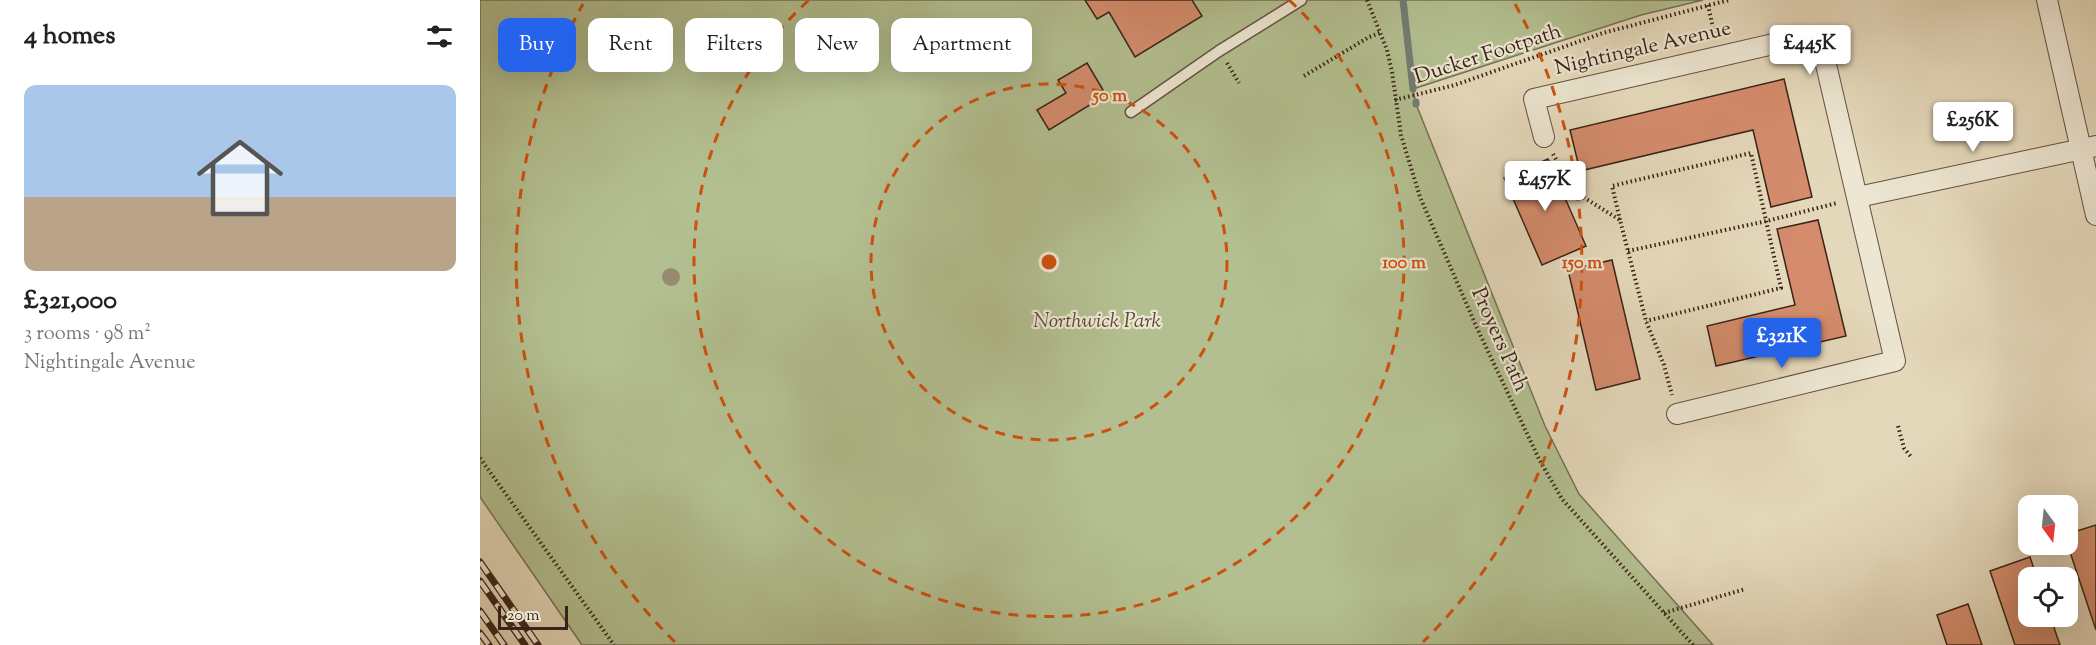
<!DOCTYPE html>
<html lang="en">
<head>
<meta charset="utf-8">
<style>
	body { margin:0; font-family:"Sorts Mill Goudy",serif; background:#f2f2f2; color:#222; height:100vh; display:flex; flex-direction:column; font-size:22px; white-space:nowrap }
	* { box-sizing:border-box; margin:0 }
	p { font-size:20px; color:#767676 }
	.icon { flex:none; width:33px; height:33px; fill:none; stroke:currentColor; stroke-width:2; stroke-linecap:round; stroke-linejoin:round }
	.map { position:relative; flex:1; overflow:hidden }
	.details { display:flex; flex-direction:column; background:#fff; width:480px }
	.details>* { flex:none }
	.hud { position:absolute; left:18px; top:18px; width:570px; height:54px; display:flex; gap:12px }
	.needle { width:39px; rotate:165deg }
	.tools { position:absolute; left:1538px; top:495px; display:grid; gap:12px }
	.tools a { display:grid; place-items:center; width:60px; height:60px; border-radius:12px; background:#fff; box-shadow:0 6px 24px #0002; font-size:30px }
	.scale { position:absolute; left:18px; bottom:15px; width:70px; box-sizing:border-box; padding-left:6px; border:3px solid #3a2319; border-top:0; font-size:16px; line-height:21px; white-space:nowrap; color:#3a2319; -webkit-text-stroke:4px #ede6d2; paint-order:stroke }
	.price { position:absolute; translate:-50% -51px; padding:0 14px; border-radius:6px; background:#fff; color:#222; font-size:20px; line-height:39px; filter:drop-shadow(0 2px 3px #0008) }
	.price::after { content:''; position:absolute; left:50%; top:36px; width:18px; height:14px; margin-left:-9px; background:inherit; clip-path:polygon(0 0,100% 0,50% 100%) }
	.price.active { background:#2563eb; color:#fff }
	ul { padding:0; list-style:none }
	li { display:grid; align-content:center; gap:12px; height:318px; padding:0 24px }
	li span { display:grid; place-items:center; height:186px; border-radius:12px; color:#555 }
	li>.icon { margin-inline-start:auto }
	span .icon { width:108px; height:108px; fill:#fffc; stroke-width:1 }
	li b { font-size:26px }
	h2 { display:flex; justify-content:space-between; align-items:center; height:72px; padding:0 24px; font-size:26px }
	.tag { padding:0 21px; border-radius:12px; background:#fff; box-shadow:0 6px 24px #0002; font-size:21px; line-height:54px }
	.tag.active { background:#2563eb; color:#fff }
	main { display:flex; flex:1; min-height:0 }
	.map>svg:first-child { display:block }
</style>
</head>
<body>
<main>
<section class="details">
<h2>4 homes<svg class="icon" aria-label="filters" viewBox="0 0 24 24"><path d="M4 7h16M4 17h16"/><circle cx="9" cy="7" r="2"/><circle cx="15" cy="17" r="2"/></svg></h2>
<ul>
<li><span style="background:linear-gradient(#a9c7e8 60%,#b9a48a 0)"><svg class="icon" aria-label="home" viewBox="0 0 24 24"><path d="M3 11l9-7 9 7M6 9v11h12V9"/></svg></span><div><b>£321,000</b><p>3 rooms · 98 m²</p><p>Nightingale Avenue</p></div></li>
</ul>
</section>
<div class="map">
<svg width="1616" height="645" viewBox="0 0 1616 645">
	<rect width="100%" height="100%" fill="#e4d8ba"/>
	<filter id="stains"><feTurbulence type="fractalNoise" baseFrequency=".00333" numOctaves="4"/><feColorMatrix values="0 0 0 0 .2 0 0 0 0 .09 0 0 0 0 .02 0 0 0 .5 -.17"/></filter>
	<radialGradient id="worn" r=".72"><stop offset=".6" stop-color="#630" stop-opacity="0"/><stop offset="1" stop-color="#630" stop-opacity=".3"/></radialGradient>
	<!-- green -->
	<path fill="#b3bf90" stroke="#767154" stroke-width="1.5" d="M0,0H1223L1161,15L933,89L936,104L1065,426L1099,494L1233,645H102L0,497Z"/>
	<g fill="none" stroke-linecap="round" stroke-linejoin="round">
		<!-- stream -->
		<g stroke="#717d74" stroke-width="7">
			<path d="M923,0L933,89"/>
			<path d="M936,102V104"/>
		</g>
	</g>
	<!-- building -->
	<g fill="#d48c6c" stroke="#3a2319" stroke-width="1.5">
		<path d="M605,0H712L722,16L655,57L629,12L617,19Z"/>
		<path d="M607,63L626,95L569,130L557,110L586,93L578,80Z"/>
		<path d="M1304,79L1332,197L1291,207L1273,130L1100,171L1090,130Z"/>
		<path d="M1068,159L1106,246L1062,265L1024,178Z"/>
		<path d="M1338,220L1366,336L1236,366L1227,326L1315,305L1297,229Z"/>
		<path d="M1132,260L1160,379L1116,390L1088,270Z"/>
		<path d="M1616,525V630L1587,543V534Z"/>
		<path d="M1550,557L1557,578H1548V616H1570L1580,645H1535L1510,571Z"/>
		<path d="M1488,604L1502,645H1467L1457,615Z"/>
	</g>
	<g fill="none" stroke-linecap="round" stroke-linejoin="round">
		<!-- lane casing -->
		<g stroke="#645041" stroke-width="13">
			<path id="lane" d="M651,112L739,51L821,0"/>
		</g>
		<!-- street casing -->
		<g stroke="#645041" stroke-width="22">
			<g id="street">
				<path d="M1567,0L1616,215"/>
				<path d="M1064,137L1054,99L1328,36L1341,43L1415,361L1197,414"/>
				<path d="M1378,197L1616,146"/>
			</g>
		</g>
		<!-- path -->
		<g stroke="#3a2319" stroke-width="4" stroke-dasharray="1.5 3" stroke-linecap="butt">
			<path d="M887,0L907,50L912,72L921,135L940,197L997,328L1060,461L1082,499L1213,645"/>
			<path d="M1228,5L1235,37"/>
			<path d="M747,63L759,83"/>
			<path d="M824,76L889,37L900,33"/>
			<path d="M915,100L975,85L1123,33L1249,0"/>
			<path d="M1073,154L1095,192L1140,220L1166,321L1184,365L1192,395"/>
			<path d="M1140,220L1132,186L1271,153L1301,288L1166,321"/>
			<path d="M1148,251L1287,221L1357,203"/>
			<path d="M1418,426L1424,448L1432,458"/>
			<path d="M0,458L134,645"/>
			<path d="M1184,613L1265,589"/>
		</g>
		<!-- lane -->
		<use href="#lane" stroke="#ede6d2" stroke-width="10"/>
		<!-- street -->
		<use href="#street" stroke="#ede6d2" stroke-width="20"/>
		<!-- rail casing -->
		<g stroke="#3a2319" stroke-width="7">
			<g id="rail">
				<path d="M0,562L58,645"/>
				<path d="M0,581L45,645"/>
				<path d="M0,611L24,645"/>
				<path d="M0,633L9,645"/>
			</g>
		</g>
		<!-- rail -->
		<use href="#rail" stroke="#ede6d2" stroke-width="4.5" stroke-dasharray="14" stroke-linecap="butt"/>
	</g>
	<!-- trees -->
	<circle fill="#978a72" cx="191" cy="277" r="9"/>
	<!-- distance rings -->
	<g fill="none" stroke="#ce510e" stroke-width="3" stroke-dasharray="10 8">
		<circle cx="569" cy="262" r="178"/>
		<path d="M809 0A355 355 0 1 1 329 0"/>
		<path d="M195 642A533 533 0 0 1 103 4M1035 4A533 533 0 0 1 943 642"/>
	</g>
	<g text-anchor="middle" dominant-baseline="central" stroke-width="4.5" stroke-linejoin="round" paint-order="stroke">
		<!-- street labels -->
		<g font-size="21" fill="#3a2319" stroke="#ede6d2">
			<text transform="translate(1163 49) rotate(-13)">Nightingale Avenue</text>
			<text transform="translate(1008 55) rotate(-18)">Ducker Footpath</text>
			<text transform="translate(1019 340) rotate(66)">Proyers Path</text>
		</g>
		<!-- park labels -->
		<g font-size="21" font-style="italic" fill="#584a37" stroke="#ede6d2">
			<text x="617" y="322">Northwick Park</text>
		</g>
	</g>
	<circle cx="569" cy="262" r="9" fill="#ce510e" stroke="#ede6d2" stroke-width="3"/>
	<g font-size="18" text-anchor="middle" font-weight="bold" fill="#ce510e" stroke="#ede6d2" stroke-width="4.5" stroke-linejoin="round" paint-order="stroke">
		<text x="630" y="101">50 m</text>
		<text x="924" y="268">100 m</text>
		<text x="1102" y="268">150 m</text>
	</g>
	<rect width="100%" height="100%" filter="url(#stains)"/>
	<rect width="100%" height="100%" fill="url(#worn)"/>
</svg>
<div class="tools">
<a><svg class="needle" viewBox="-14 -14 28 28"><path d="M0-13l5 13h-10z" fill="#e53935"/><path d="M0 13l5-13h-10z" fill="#767676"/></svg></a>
<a><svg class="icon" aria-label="locate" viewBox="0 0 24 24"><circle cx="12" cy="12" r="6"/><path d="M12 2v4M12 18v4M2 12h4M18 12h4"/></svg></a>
</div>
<div class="scale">20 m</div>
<b class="price" style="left:1330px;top:76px">£445K</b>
<b class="price" style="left:1493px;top:153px">£256K</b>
<b class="price" style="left:1065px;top:212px">£457K</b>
<b class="price active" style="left:1302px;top:369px">£321K</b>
<div class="hud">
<a class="tag active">Buy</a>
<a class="tag">Rent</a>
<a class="tag">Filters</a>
<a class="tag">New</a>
<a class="tag">Apartment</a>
</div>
</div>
</main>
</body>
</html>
